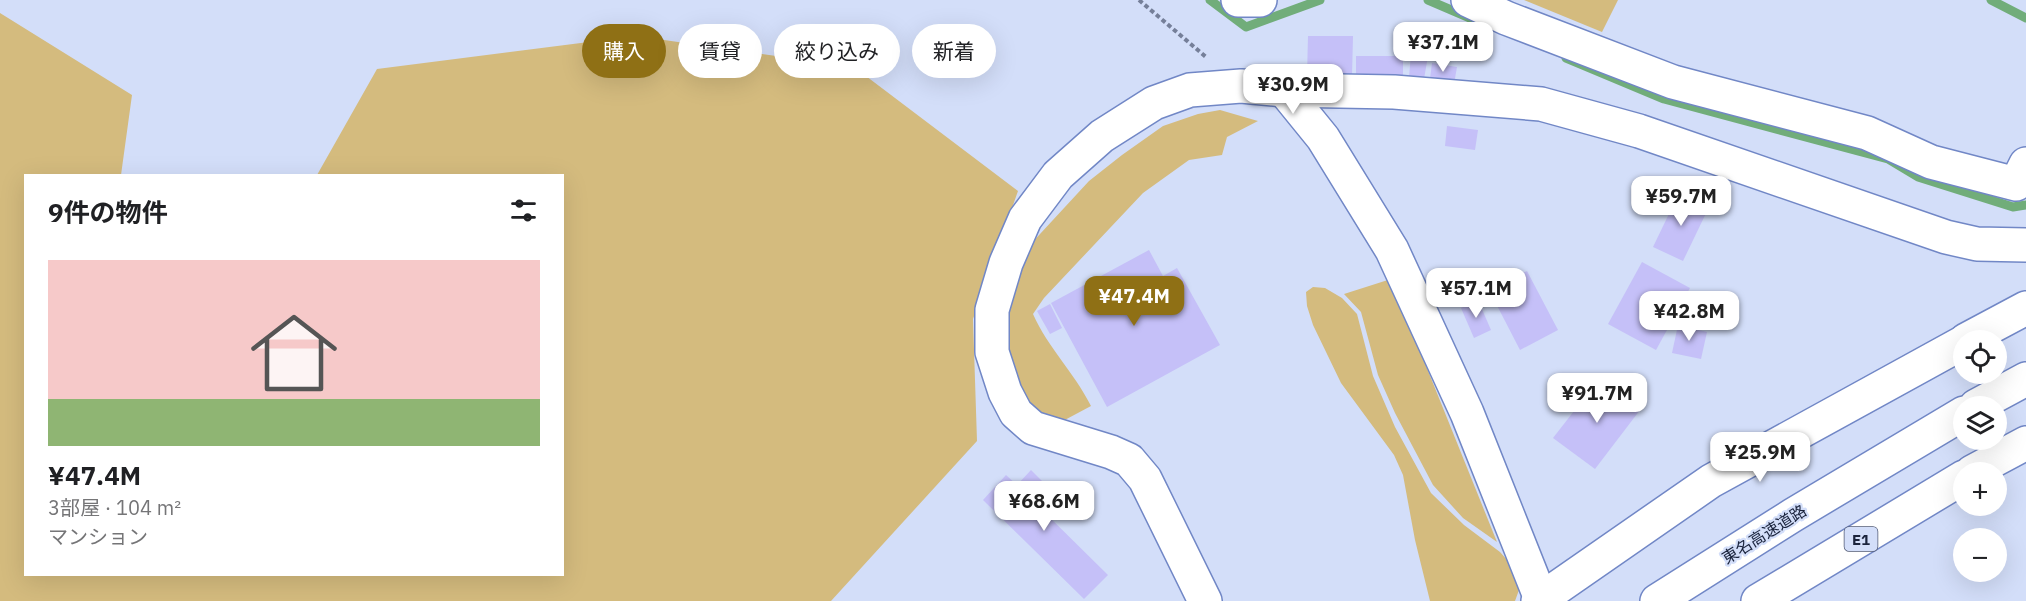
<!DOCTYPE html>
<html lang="ja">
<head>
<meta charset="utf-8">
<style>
	body { margin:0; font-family:"IBM Plex Sans","Noto Sans JP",sans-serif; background:#f6f6f6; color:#202124; height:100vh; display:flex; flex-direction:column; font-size:22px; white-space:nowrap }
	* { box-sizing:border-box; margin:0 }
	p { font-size:20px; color:#757577 }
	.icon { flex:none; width:33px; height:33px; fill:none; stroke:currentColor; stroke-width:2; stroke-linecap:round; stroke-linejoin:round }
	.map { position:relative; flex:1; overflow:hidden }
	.drawer { position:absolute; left:24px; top:174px; width:540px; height:402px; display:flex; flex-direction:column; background:#fff; border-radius:0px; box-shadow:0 6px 24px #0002 }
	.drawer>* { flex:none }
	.hud { position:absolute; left:582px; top:24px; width:570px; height:54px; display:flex; gap:12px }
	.buttons { position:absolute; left:1953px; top:330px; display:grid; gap:12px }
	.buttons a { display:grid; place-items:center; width:54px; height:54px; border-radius:50%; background:#fff; box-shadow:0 6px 24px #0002; font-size:30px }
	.price { position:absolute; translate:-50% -51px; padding:0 14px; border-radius:12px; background:#fff; color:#222; font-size:20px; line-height:39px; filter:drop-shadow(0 2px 3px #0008) }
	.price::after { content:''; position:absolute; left:50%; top:36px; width:18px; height:14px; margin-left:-9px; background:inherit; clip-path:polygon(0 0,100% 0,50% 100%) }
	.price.current { background:#8f7015; color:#fff }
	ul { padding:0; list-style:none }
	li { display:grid; align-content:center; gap:12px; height:318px; padding:0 24px }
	li span { display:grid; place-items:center; height:186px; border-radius:0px; color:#555 }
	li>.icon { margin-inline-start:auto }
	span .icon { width:108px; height:108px; fill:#fffc; stroke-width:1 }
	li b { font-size:26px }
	h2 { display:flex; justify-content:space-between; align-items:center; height:72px; padding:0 24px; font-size:26px }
	.pill { padding:0 21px; border-radius:27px; background:#fff; box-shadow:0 6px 24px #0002; font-size:21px; line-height:54px }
	.pill.current { background:#8f7015; color:#fff }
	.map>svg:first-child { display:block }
</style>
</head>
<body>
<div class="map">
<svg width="2026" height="601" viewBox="0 0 2026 601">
	<rect width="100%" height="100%" fill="#d3def9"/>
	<!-- green -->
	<g fill="#d4bb7e">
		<path d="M1524,0H1618L1602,32Z"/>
		<path d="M0,13L132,95L121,175L26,176V574H562V176L317,175L377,69L636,36L854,67L1018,191L973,319L977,441L831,601H0Z"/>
		<path d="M1220,110L1258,121L1227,137L1222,155L1189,160L1143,193L1044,298L1033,314C1048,348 1074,372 1091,406L1061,422L1036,415L1014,385L1002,327L1028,247L1089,181L1122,155L1163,126L1198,114Z"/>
		<path d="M1391,279L1497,542L1463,518L1433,485L1395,413L1378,375L1361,312L1344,294Z"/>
		<path d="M1313,287L1325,288L1342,298L1357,314L1373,376L1395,427L1431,493L1464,525L1500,552L1515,569L1519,590L1515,601H1430L1415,540L1403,475L1394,455L1341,383L1313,325L1307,306L1306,292Z"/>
	</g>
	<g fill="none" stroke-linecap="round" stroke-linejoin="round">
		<!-- stream -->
		<g stroke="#71ad7a" stroke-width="9">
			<path d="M1210,0L1246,27L1320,0"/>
			<path d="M1428,0L1470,18"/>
			<path d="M1991,0L2026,18"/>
			<path d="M1566,58L1664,99L1888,159L1918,177L2013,207L2026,205"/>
		</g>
	</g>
	<!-- building -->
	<g fill="#c5c0f8">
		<path d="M1308,36H1353L1352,76H1307Z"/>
		<path d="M1411,54L1428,56L1424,79L1409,77Z"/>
		<rect x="1356" y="56" width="47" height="24"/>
		<path d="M1432,63L1457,67L1454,84L1430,79Z"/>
		<path d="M1447,126L1478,130L1475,150L1445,146Z"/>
		<path d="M1679,193L1709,207L1683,261L1653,247Z"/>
		<path d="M1149,250L1163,276L1177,268L1220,345L1107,407L1051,303Z"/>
		<path d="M1642,262L1690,288L1656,350L1608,324Z"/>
		<path d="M1527,271L1558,330L1520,350L1489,290Z"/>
		<path d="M1478,300L1491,330L1474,338L1461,308Z"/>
		<path d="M1050,304L1062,328L1050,334L1037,311Z"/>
		<path d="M1678,325L1707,332L1701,359L1672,353Z"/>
		<path d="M1599,379L1640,410L1595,469L1553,438Z"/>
		<path d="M1031,470L1048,487L1034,502L1108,575L1084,599L983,500L1006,475L1017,485Z"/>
	</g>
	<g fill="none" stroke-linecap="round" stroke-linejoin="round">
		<!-- minor casing -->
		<g stroke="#7187c6" stroke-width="36">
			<g id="minor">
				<path d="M1238,0H1260"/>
				<path d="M1468,0L1506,18L1673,82L1867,133L1931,162L2016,184L2026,164"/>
				<path d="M1284,90L1323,138L1392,250L1467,413L1541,599"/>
				<path d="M1966,340L2026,308"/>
				<path d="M1205,601L1145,479L1129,460L1111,452L1033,428L1016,413L1005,392L992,352V310L1006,263L1025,219L1058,175L1102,136L1154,103L1190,90L1241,86L1284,90L1394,92L1541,104L1639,131L1946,237L1977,244L2026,245"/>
				<path d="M1538,601L1711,481L1964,342"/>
			</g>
		</g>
		<!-- highway casing -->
		<g stroke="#7187c6" stroke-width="36">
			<g id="highway">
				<path d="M1976,406L2026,379"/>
				<path d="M1972,472L2026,443"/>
				<path d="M1657,601L1793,515L1964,413"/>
				<path d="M1758,601L1964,477"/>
			</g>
		</g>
		<!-- path -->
		<path stroke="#757f99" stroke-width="4" stroke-dasharray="4.5 3" stroke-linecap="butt" d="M1139,0L1206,57"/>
		<!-- minor -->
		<use href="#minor" stroke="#fff" stroke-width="33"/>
		<!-- highway -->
		<use href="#highway" stroke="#fff" stroke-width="33"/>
	</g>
	<g text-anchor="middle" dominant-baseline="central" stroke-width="4.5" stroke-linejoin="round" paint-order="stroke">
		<!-- shield labels -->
		<rect fill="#d3def9" stroke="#525b75" stroke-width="1.5" x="1844.5" y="527" width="33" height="24" rx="4.5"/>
		<g font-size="15" font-weight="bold" fill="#1a233c">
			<text x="1861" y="539">E1</text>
		</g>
		<!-- street labels -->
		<g font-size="16" fill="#1a233c" stroke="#d3def9">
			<text transform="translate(1764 534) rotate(-32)">東名高速道路</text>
		</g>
	</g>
</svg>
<div class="buttons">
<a><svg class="icon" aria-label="locate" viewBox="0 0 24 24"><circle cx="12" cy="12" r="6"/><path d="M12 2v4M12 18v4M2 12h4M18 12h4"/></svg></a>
<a><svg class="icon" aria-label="layers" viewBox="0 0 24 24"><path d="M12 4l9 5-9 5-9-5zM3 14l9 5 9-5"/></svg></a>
<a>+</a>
<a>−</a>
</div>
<b class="price" style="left:1443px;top:73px">¥37.1M</b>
<b class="price" style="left:1293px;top:115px">¥30.9M</b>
<b class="price" style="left:1681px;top:227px">¥59.7M</b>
<b class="price" style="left:1476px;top:319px">¥57.1M</b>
<b class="price current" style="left:1134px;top:327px">¥47.4M</b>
<b class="price" style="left:1689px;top:342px">¥42.8M</b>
<b class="price" style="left:1597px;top:424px">¥91.7M</b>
<b class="price" style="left:1760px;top:483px">¥25.9M</b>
<b class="price" style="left:1044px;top:532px">¥68.6M</b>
<div class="hud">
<a class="pill current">購入</a>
<a class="pill">賃貸</a>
<a class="pill">絞り込み</a>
<a class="pill">新着</a>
</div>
<section class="drawer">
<h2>9件の物件<svg class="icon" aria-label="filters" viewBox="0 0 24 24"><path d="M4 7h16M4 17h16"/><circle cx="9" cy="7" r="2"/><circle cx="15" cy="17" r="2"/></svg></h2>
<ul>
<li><span style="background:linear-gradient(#f6c9c9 75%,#8fb573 0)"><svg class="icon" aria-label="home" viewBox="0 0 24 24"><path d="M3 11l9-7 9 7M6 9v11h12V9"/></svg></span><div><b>¥47.4M</b><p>3部屋 · 104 m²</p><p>マンション</p></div></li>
</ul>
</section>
</div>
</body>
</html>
